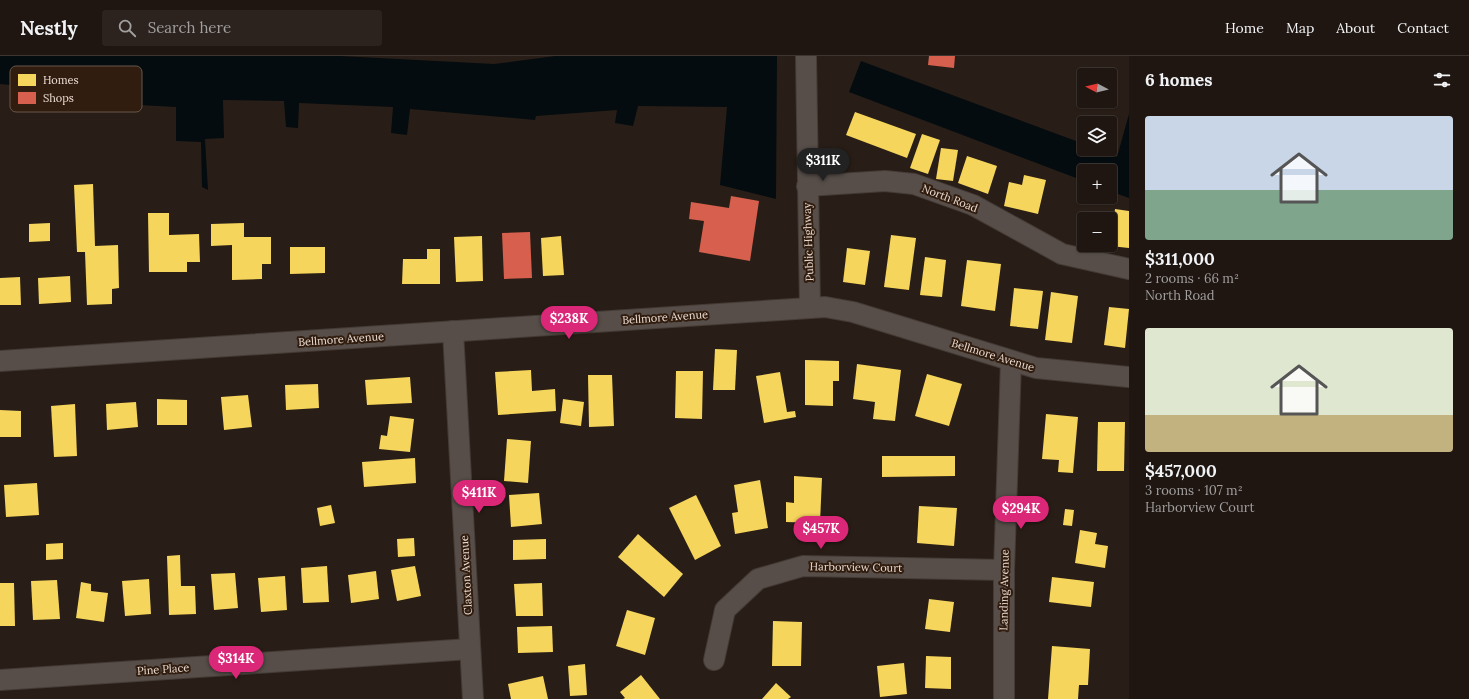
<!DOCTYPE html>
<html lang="en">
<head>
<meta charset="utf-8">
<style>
	body { margin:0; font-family:Lora,serif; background:#2c231f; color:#f1f3f6; height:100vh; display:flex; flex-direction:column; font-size:15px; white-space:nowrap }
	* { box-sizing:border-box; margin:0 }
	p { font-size:13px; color:#a19f9f }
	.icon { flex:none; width:22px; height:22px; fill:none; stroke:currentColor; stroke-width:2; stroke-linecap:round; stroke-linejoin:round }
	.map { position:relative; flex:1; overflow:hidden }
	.panel { display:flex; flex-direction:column; background:#1f1611; width:340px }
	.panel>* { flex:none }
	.needle { width:26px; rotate:277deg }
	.tools { position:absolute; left:1077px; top:12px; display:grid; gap:8px }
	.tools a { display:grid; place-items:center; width:40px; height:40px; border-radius:4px; background:#1f1611; box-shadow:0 1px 3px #0004,0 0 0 1px #3c3531; font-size:20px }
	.price { position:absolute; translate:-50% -34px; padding:0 9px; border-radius:14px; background:#db2777; color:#fff; font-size:13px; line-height:26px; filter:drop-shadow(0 1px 2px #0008) }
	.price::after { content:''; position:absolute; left:50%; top:24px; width:12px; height:9px; margin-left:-6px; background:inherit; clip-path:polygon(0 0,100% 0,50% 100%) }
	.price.current { background:#222; color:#fff }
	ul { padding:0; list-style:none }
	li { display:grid; align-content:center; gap:8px; height:212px; padding:0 16px }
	li span { display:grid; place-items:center; height:124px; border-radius:4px; color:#555 }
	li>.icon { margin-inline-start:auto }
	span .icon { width:72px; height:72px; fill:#fffc; stroke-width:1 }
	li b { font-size:17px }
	h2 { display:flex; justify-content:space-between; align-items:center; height:48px; padding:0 16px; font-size:17px }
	header { display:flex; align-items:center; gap:24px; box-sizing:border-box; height:56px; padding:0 20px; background:#1f1611; border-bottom:1px solid #3c3531 }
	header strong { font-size:19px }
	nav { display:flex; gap:22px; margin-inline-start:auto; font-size:14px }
	.search { width:280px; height:36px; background:#2c231f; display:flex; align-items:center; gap:10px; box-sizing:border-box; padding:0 14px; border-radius:4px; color:#a19f9f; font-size:15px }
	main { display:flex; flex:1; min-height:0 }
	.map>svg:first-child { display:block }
</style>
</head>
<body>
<header>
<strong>Nestly</strong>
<div class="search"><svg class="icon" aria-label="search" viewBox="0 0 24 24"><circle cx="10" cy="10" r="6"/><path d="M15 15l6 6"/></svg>Search here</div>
<nav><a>Home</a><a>Map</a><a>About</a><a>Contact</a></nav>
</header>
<main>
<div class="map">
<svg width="1129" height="643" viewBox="0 0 1129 643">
	<rect width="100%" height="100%" fill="#291e17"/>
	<!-- water -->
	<g fill="#040c0f">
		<path d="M0,0H340L494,8L555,0H777L776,143L720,129L727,51L638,50L633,70L615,67L617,54L536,60L535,64L410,53L407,79L391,77L393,51L299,47L298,72L286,71L284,45L223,44L224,82L205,83L208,134L202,131L201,86L176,85V51L121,48L118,39L0,28Z"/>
		<path d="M861,5L1084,88V93H1096L1117,101L1129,58V142L1110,135V115H1084V125L849,36Z"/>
	</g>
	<!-- homes -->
	<g fill="#f6d55c">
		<path d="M855,56L916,78L907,102L846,79Z"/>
		<path d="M922,78L940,84L928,118L910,112Z"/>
		<path d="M941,92L958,94L953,125L936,123Z"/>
		<path d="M967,100L997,110L988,138L958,127Z"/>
		<path d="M1024,119L1046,124L1038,158L1004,150L1009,126L1022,129Z"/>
		<path d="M93,128L95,190L118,189L119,232L112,233V248L87,249L85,196H77L74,129Z"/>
		<path d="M1115,153L1129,155V192L1110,190Z"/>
		<path d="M148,157H169V179L199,178L200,206H187V216H149Z"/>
		<path d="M50,167V185L29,186V168Z"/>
		<path d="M244,167V181H271V208H262V223L232,224V189L211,190V168Z"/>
		<path d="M891,179L916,182L909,234L884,231Z"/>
		<path d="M482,180L483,225L456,226L454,181Z"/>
		<path d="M561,180L564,219L543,220L541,182Z"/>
		<path d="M290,191H325V217L290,218Z"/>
		<path d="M847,192L870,195L865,229L843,226Z"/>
		<path d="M427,193H440V228H402L403,203H427Z"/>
		<path d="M925,201L946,204L942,241L920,239Z"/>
		<path d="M967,204L1001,208L995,255L961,250Z"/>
		<path d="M70,220L71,246L39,248L38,222Z"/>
		<path d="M20,221L21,249H0V222Z"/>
		<path d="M1014,232L1043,235L1038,273L1010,270Z"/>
		<path d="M1051,236L1078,240L1072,287L1045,284Z"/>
		<path d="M1109,251L1129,253L1125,292L1104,289Z"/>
		<path d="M715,293L737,294L735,334H713Z"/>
		<path d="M805,304L839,305V325H833V350L805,349Z"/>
		<path d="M857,308L901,314L895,365L873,363L875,346L853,343Z"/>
		<path d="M531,314L532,335L555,333L556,355L498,359L495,316Z"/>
		<path d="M676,315H703L702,363L675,362Z"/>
		<path d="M780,316L787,356L795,355L796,361L764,367L756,320Z"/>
		<path d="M927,318L962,328L949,370L915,360Z"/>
		<path d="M588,319H612L614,370L589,371Z"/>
		<path d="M410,321L412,347L367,349L365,324Z"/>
		<path d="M318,328L319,352L286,354L285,329Z"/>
		<path d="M248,339L252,371L224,374L221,341Z"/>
		<path d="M157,343L187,344V369H157Z"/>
		<path d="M563,343L584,346L581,370L560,367Z"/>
		<path d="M136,346L138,371L107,374L106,348Z"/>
		<path d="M75,348L77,400L54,401L51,350Z"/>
		<path d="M0,354L21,355V381H0Z"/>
		<path d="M1046,358L1078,361L1073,417L1058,416L1059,404L1042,403Z"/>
		<path d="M390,360L414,363L410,396L379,393L381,379L387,380Z"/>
		<path d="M1098,366H1125L1124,415H1097Z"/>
		<path d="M507,383L531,385L528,427L504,425Z"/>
		<path d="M882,400H955V420L882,421Z"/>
		<path d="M415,402L416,427L364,431L362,406Z"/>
		<path d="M794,420L822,422L820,467L786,466V446L794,447Z"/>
		<path d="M760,424L768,472L735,478L732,457L738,456L734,429Z"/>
		<path d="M37,427L39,459L6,461L4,429Z"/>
		<path d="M539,437L542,468L511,471L509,439Z"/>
		<path d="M696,439L721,490L695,504L669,452Z"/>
		<path d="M331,449L335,467L320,470L317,452Z"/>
		<path d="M919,450L957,452L954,490L917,487Z"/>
		<path d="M1065,453L1074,454L1072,470L1063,469Z"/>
		<path d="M1080,474L1097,477L1095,488L1108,490L1105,512L1075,507Z"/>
		<path d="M638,478L683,518L664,541L618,501Z"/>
		<path d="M414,482L415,500L398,501L397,483Z"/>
		<path d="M546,483V503L513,504V484Z"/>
		<path d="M63,487V503L46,504V488Z"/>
		<path d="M180,499L181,530H195L196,558L169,559L167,500Z"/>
		<path d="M327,510L329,546L303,547L301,512Z"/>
		<path d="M415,510L421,540L397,545L391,514Z"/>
		<path d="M376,515L379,543L351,547L348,519Z"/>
		<path d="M235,517L238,552L214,554L211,518Z"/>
		<path d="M285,520L287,554L261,556L258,522Z"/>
		<path d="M1052,521L1094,526L1091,551L1049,546Z"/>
		<path d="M149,523L151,558L125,560L122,525Z"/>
		<path d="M57,524L60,563L33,564L31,525Z"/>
		<path d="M81,526L91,528V535L108,537L104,566L76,562Z"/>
		<path d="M0,527H14L15,570H0Z"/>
		<path d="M542,527L543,560H516L514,528Z"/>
		<path d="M929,543L954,546L950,576L925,573Z"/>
		<path d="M627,554L655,562L645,599L616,590Z"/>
		<path d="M773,565L802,566L801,610H772Z"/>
		<path d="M552,570L553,596L518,597L517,571Z"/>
		<path d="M1052,590L1090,593L1088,629H1079L1078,643H1048Z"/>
		<path d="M926,600L951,601V633L925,632Z"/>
		<path d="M904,607L907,638L880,641L877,610Z"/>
		<path d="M585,608L587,639L570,640L568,610Z"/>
		<path d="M641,619L660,643H623L625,642L620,636Z"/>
		<path d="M543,620L548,643H511L508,628Z"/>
		<path d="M776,627L791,641L788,643H762Z"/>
	</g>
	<!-- shops -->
	<g fill="#d6604d">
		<path d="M929,0H955L954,12L928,9Z"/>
		<path d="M731,140L759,145L750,205L699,196L704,165L689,163L691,146L729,152Z"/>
		<path d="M530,176L532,222L504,223L502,177Z"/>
	</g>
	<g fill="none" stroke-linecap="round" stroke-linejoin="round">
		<!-- minor casing -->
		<g stroke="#453b36" stroke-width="22">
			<g id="minor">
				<path d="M806,0L810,252"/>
				<path d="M807,130L885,125L914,128L973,149L1062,198L1129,213"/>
				<path d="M453,275L473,643"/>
				<path d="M0,305L825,251L853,256L1036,312L1129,321"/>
				<path d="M714,604L725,554L758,523L803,510L1004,514"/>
				<path d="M0,624L470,593"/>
				<path d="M1004,643V514L1011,305"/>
			</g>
		</g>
		<!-- minor -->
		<use href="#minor" stroke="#574e49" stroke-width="20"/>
	</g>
	<g text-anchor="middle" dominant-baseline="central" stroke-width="4" stroke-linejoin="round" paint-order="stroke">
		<!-- street labels -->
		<g font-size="11" fill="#ecddd4" stroke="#311d0f">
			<text transform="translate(950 142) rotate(21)">North Road</text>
			<text transform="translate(808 186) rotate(-92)">Public Highway</text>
			<text transform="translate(665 261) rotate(-4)">Bellmore Avenue</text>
			<text transform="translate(341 283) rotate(-4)">Bellmore Avenue</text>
			<text transform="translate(993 299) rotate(17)">Bellmore Avenue</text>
			<text transform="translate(856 511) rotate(1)">Harborview Court</text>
			<text transform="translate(466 519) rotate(-93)">Claxton Avenue</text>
			<text transform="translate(1004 534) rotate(-89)">Landing Avenue</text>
			<text transform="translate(163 613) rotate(-4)">Pine Place</text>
		</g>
	</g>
	<!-- legend -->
	<rect x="10" y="10" width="132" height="46" rx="6" fill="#311d0f" stroke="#69574a" stroke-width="1"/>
	<rect x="18" y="18" width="18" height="12" fill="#f6d55c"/>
	<rect x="18" y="36" width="18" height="12" fill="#d6604d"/>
	<g font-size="11" fill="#ecddd4">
		<text x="43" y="28">Homes</text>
		<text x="43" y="46">Shops</text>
	</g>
</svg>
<div class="tools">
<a><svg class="needle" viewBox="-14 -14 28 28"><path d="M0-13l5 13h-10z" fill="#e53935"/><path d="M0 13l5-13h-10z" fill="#a19f9f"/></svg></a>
<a><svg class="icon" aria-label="layers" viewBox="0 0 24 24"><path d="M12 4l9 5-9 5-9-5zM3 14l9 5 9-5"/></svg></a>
<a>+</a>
<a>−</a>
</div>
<b class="price current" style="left:823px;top:126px">$311K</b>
<b class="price" style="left:569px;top:284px">$238K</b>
<b class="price" style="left:479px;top:458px">$411K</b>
<b class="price" style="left:1021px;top:474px">$294K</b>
<b class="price" style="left:821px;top:494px">$457K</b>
<b class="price" style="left:236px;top:624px">$314K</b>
</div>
<section class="panel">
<h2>6 homes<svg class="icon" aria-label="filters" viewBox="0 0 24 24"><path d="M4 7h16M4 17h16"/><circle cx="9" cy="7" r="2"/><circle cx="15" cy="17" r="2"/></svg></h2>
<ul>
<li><span style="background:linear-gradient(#c9d6e8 60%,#7fa58c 0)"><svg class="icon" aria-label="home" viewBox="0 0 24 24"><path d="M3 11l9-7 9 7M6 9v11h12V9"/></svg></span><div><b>$311,000</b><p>2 rooms · 66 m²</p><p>North Road</p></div></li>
<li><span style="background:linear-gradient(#dfe7d0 70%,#c2b280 0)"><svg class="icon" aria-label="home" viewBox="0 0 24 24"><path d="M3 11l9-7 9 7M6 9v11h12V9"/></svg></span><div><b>$457,000</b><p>3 rooms · 107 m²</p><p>Harborview Court</p></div></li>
</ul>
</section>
</main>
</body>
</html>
